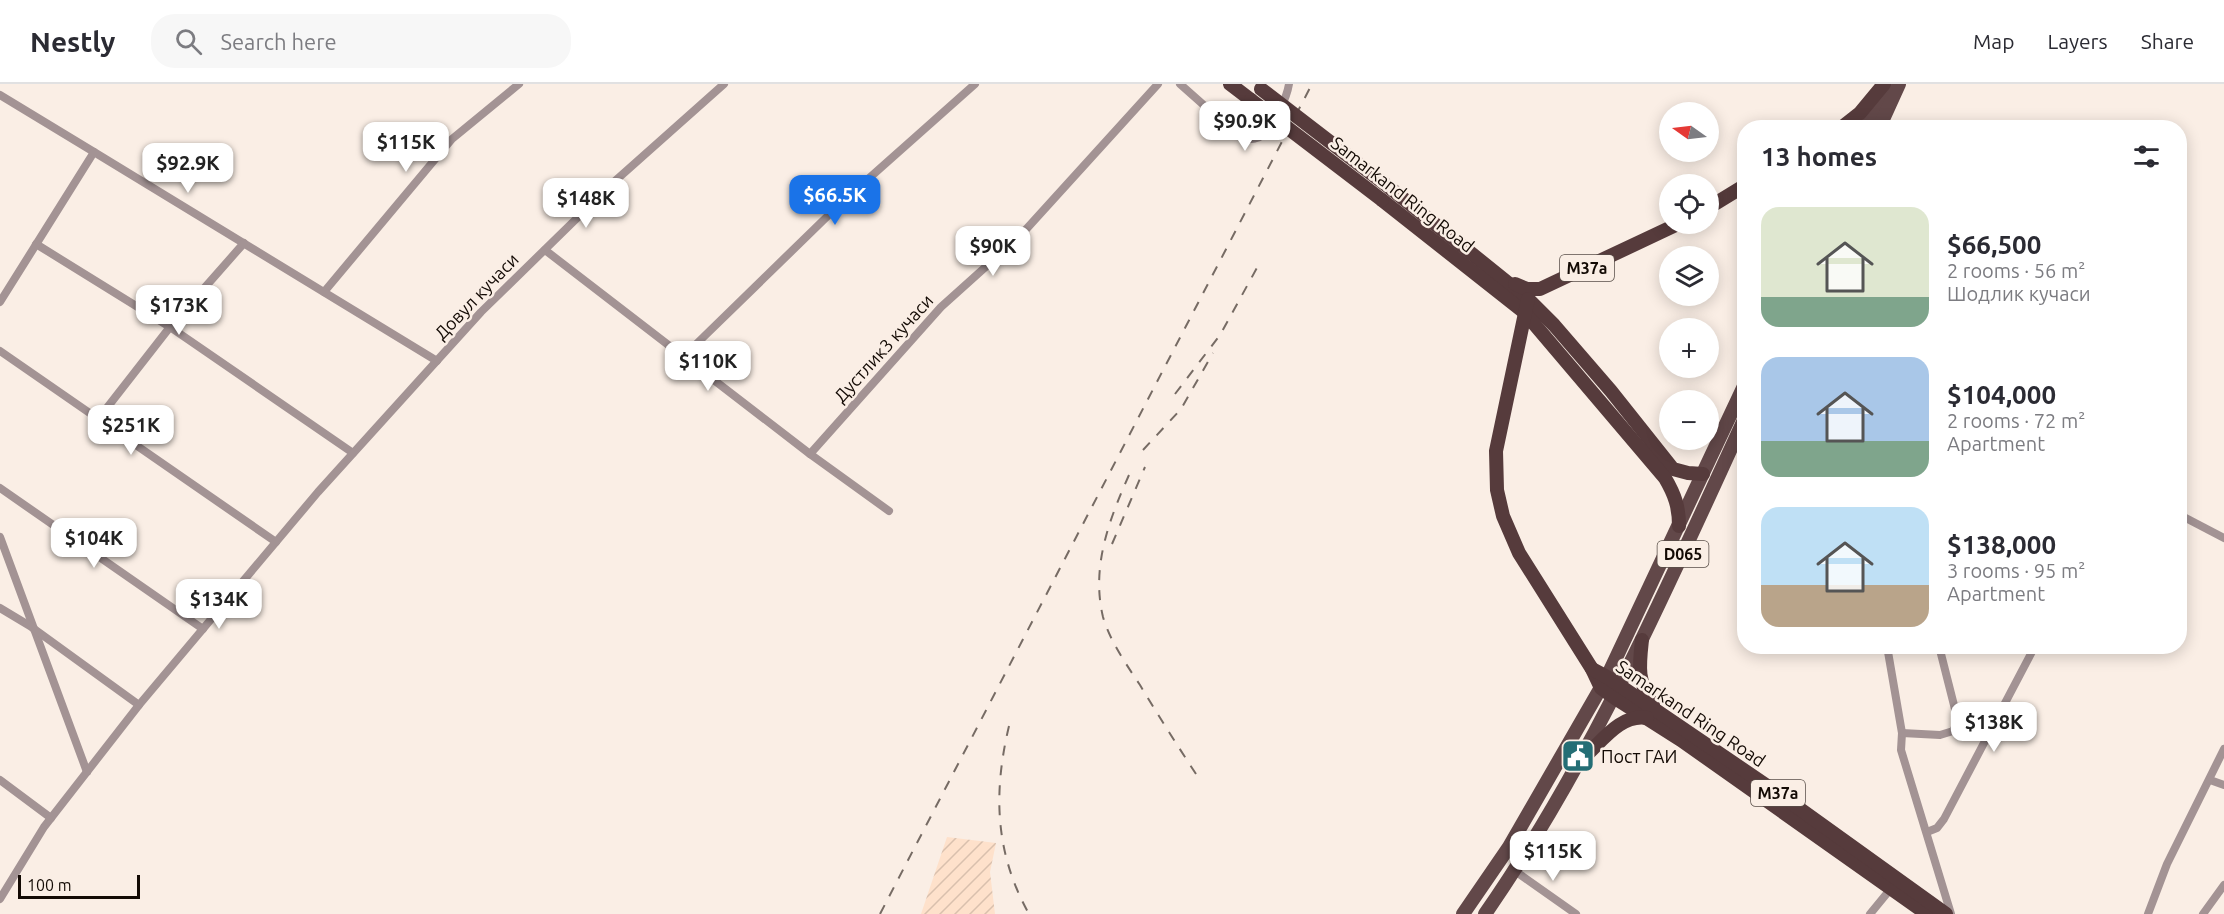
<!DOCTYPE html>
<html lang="en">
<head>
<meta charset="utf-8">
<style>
	body { margin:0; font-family:Ubuntu,sans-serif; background:#f7f7f7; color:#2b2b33; height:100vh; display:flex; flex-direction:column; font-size:22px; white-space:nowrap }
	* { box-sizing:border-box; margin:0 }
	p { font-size:20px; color:#7c7c81 }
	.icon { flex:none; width:33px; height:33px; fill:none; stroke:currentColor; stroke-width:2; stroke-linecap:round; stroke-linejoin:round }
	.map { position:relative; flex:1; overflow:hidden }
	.panel { position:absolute; left:1737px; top:36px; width:450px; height:534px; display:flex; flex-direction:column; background:#fff; border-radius:24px; box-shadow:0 3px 15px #0003 }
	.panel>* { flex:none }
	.needle { width:39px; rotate:284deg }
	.controls { position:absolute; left:1659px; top:18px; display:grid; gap:12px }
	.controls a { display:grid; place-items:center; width:60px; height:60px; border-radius:50%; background:#fff; box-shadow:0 3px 15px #0003; font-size:30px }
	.scale { position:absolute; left:18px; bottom:15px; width:122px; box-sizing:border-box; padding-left:6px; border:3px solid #130a04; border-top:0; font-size:16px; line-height:21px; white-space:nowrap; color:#130a04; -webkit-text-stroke:4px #faeee5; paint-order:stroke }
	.price { position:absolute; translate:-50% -51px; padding:0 14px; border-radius:12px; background:#fff; color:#222; font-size:20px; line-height:39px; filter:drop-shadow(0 2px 3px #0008) }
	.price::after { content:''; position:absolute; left:50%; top:36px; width:18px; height:14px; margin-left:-9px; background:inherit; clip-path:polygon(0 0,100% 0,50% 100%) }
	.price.on { background:#1a73e8; color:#fff }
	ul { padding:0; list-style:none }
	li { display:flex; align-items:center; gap:18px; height:150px; padding:0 24px }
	li span { display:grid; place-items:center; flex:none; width:168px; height:120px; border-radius:18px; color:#555 }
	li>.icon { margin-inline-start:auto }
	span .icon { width:72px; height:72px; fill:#fffc; stroke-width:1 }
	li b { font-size:26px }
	h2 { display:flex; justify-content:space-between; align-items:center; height:72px; padding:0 24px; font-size:26px }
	header { display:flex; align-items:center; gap:36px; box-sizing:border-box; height:84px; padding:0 30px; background:#fff; border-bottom:2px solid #e1e1e2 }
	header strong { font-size:28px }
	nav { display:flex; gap:33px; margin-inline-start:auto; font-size:21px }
	.search { width:420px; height:54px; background:#f7f7f7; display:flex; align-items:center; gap:15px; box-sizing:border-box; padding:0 21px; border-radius:24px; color:#7c7c81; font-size:22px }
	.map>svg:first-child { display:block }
</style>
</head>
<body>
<header>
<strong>Nestly</strong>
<div class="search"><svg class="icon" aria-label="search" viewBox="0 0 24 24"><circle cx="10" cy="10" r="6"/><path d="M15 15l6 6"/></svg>Search here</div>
<nav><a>Map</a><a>Layers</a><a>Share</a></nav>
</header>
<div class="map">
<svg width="2224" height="830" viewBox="0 0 2224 830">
	<defs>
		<pattern id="industrial-furrows" width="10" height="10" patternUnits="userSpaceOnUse" patternTransform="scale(1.5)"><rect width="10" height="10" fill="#fee1cb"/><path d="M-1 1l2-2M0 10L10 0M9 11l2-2" fill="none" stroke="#d9c0ad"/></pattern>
	</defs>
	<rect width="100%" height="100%" fill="#faeee5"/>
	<!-- industrial -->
	<path fill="url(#industrial-furrows)" d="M947,753L996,759L990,788L995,830H921Z"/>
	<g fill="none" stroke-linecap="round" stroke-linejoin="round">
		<!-- minor -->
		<g stroke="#a39394" stroke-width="8">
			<path d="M1180,0L1233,47L1245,55C1252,55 1258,55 1263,51C1274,43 1287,13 1289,0"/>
			<path d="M0,11L94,68"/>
			<path d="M36,160L170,243L353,369"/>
			<path d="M545,166L810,370L889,427"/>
			<path d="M324,208L452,55L519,0"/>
			<path d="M0,218L94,68L437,277"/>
			<path d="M0,267L276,458"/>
			<path d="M684,272L840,120L975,0"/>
			<path d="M99,334L170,243L244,159"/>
			<path d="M810,370L941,223L1020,152L1158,0"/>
			<path d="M0,404L203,545"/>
			<path d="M2180,431L2224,454"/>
			<path d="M0,453L87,688"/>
			<path d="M0,524L30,542L139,621"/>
			<path d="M1887,562L1902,649L1901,666L1951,830"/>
			<path d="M1902,649L1940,651L1953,647L1958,637L1939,562"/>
			<path d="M0,696L51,734"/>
			<path d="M2210,696L2224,701"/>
			<path d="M1927,748L1937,744L1944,735L2035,562"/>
			<path d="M1515,787L1576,830"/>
			<path d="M0,815L44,743L139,621L318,408L481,228L615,97L724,0"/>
			<path d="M1870,830L1893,802"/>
			<path d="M2148,830L2167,780L2224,665"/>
			<path d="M2203,830L2224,801"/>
		</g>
		<!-- primary -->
		<g stroke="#624849" stroke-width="14">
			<path d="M1866,44L1885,2"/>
			<path d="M1879,44L1899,0"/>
			<path d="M1463,830L1509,763L1607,593L1744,302"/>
			<path d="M1485,830C1592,676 1666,506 1744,336"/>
		</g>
		<!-- trunk -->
		<g stroke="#563b3c" stroke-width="14">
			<path d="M1230,0L1251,16"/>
			<path d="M1841,44L1860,29L1884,0"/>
			<path d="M1390,104L1528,215L1554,241L1611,307L1673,385L1688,389L1703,390"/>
			<path d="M1382,116L1524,228L1665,394C1675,411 1679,423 1679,442"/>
			<path d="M1708,124L1744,102"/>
			<path d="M1515,200L1527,205H1540L1678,140"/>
			<path d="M1528,215L1496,367L1497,406L1503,432L1519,469L1592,585L1601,604L1615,614L1681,656L1927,830"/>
			<path d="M1642,556C1639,583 1637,597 1653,621"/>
			<path d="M1592,585L1607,593L1779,710L1946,830"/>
			<path d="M1581,676C1600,660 1620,629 1647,634"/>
		</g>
		<!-- rail -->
		<g stroke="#766b64" stroke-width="2" stroke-dasharray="10 10" stroke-linecap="butt">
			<path d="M1175,310L1220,251L1258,182"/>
			<path d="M1143,366L1181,325L1213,269"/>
			<path d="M1129,391C1109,436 1091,483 1103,533C1110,557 1126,580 1140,601C1158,631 1177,661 1196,690"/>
			<path d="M1112,460L1145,383"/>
			<path d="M1009,642C993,709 995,769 1029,830"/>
			<path d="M880,830L1312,0"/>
		</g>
		<!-- trunk-bridge -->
		<g stroke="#563b3c" stroke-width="14">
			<path d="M1261,5L1390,104"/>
			<path d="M1251,16L1382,116"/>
		</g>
	</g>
	<!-- icons -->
	<defs>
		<g id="civic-square" transform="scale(1.725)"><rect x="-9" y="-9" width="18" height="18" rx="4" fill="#246e75" stroke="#faeee5"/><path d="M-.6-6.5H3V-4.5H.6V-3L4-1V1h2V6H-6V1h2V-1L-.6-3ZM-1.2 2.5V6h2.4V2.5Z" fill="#fff"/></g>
	</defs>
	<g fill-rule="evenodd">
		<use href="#civic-square" x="1578" y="672"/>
	</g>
	<g text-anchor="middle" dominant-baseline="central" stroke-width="5" stroke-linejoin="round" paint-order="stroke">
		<!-- shield labels -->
		<g fill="#faeee5" stroke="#584e48" stroke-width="1.5">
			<rect x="1560" y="171" width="54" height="26" rx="4.5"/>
			<rect x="1657.5" y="457" width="51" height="26" rx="4.5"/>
			<rect x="1751" y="696" width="54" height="26" rx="4.5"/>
		</g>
		<g font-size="16" font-weight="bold" fill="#130a04">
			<text x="1587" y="184">M37a</text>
			<text x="1683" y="470">D065</text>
			<text x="1778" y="709">M37a</text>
		</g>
		<!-- street labels -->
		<g font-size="18" fill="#130a04" stroke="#faeee5">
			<text transform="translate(1403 110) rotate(38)">Samarkand Ring Road</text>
			<text transform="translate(476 212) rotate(-46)">Довул кучаси</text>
			<text transform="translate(883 264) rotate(-48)">Дустлик3 кучаси</text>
			<text transform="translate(1691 629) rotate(34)">Samarkand Ring Road</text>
		</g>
		<!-- poi labels -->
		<g font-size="18" fill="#130a04" stroke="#faeee5" text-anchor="start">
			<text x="1601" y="672">Пост ГАИ</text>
		</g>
	</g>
</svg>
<div class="controls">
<a><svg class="needle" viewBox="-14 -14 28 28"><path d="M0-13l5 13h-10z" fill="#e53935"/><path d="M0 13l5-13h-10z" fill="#7c7c81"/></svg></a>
<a><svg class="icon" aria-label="locate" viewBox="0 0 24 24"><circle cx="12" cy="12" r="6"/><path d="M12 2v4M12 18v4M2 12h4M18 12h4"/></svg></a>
<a><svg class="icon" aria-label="layers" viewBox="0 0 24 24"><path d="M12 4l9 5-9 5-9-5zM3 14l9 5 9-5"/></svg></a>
<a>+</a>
<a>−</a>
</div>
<div class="scale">100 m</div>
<b class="price" style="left:1245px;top:68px">$90.9K</b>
<b class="price" style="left:406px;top:89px">$115K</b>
<b class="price" style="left:188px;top:110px">$92.9K</b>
<b class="price on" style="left:835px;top:142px">$66.5K</b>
<b class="price" style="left:586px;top:145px">$148K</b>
<b class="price" style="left:993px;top:193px">$90K</b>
<b class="price" style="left:179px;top:252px">$173K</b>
<b class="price" style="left:708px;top:308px">$110K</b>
<b class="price" style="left:131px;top:372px">$251K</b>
<b class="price" style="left:94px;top:485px">$104K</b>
<b class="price" style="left:219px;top:546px">$134K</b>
<b class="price" style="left:1994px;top:669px">$138K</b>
<b class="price" style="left:1553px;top:798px">$115K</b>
<section class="panel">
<h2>13 homes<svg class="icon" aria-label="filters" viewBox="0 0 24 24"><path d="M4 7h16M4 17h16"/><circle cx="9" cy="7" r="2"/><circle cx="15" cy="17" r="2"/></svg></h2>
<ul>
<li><span style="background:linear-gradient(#dfe7d0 75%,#7fa58c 0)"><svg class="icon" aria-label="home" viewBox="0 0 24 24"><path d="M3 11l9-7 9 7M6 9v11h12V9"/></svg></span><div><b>$66,500</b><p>2 rooms · 56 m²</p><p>Шодлик кучаси</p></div></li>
<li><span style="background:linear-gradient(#a9c7e8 70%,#7fa58c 0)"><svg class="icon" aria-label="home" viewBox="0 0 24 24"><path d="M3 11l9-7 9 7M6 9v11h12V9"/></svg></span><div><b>$104,000</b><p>2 rooms · 72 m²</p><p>Apartment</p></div></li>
<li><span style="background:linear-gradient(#bfe0f5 65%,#b9a48a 0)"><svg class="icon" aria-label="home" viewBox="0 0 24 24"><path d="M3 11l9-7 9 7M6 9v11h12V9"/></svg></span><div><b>$138,000</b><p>3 rooms · 95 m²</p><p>Apartment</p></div></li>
</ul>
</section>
</div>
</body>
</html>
